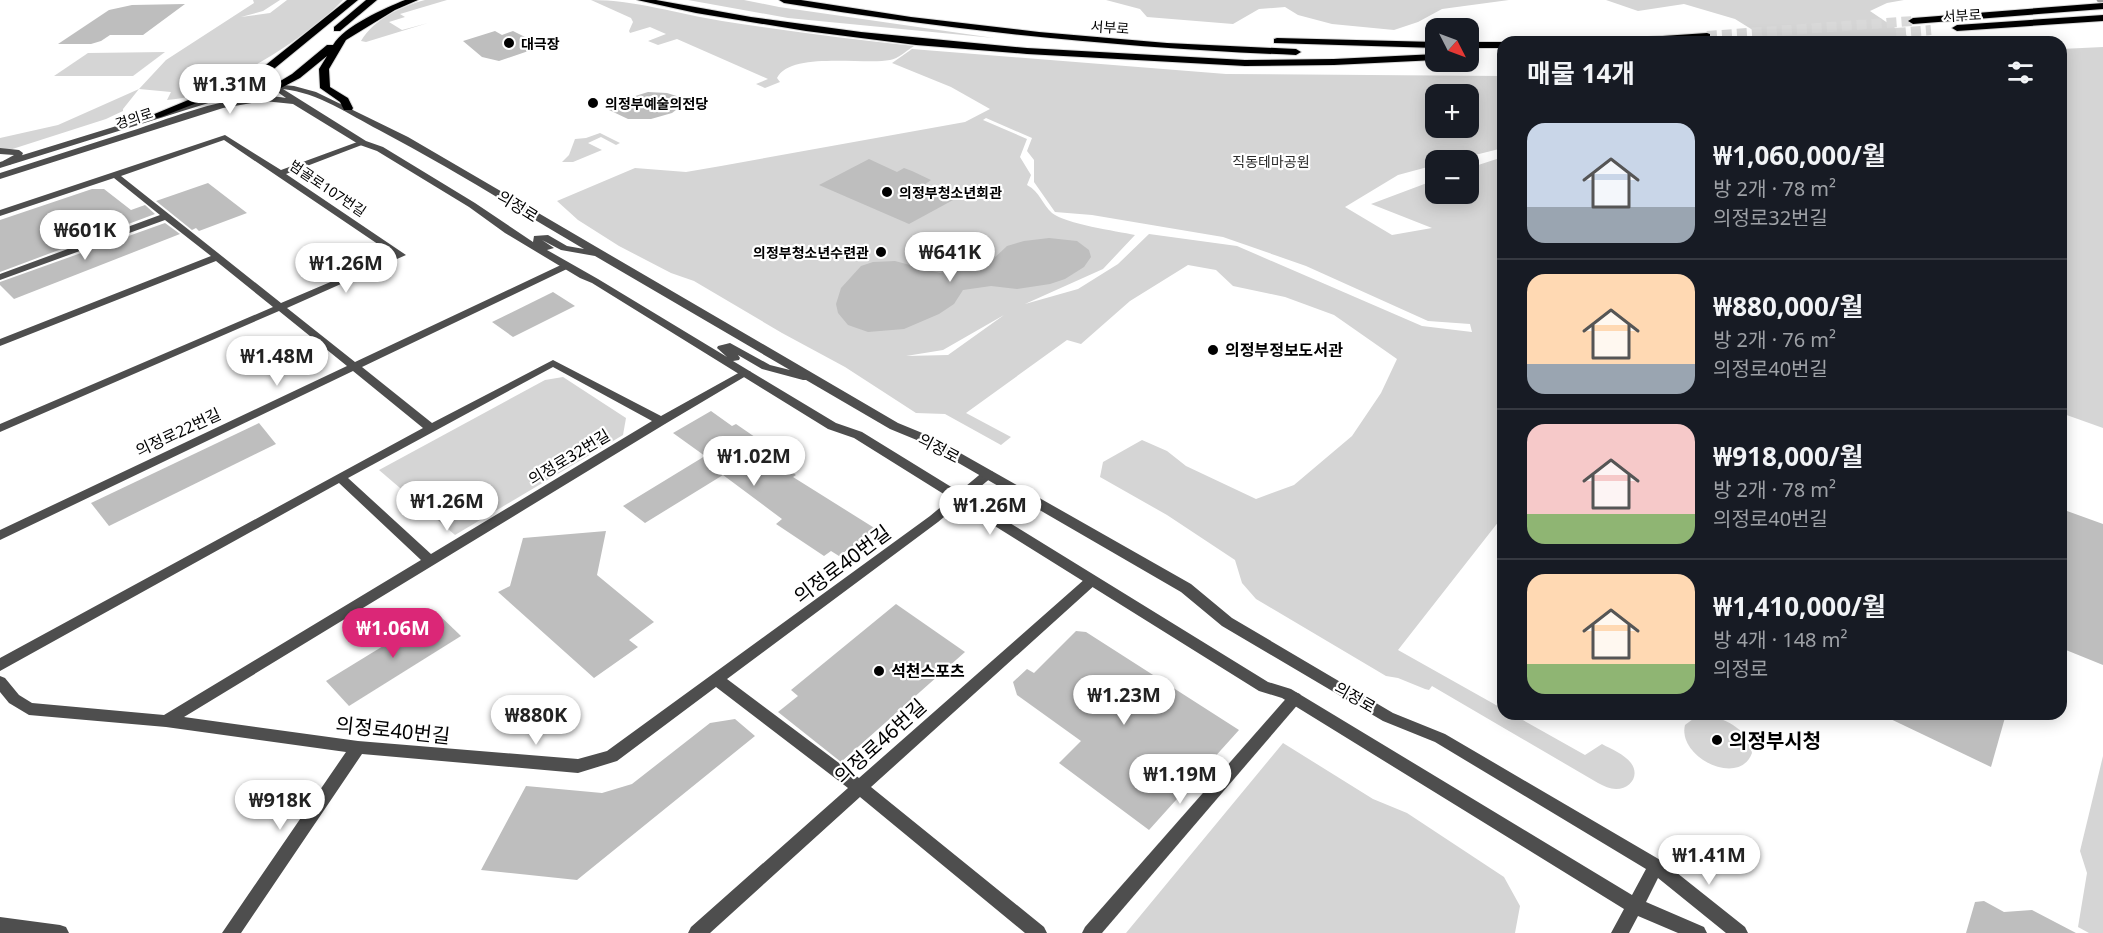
<!DOCTYPE html>
<html lang="ko">
<head>
<meta charset="utf-8">
<style>
	body { margin:0; font-family:"Noto Sans","Noto Sans KR",sans-serif; background:#242831; color:#f1f3f6; height:100vh; display:flex; flex-direction:column; font-size:22px; white-space:nowrap }
	* { box-sizing:border-box; margin:0 }
	p { font-size:20px; color:#9ea1a6 }
	.icon { flex:none; width:33px; height:33px; fill:none; stroke:currentColor; stroke-width:2; stroke-linecap:round; stroke-linejoin:round }
	.map { position:relative; flex:1; overflow:hidden }
	.details { position:absolute; left:1497px; top:36px; width:570px; height:684px; display:flex; flex-direction:column; background:#171b24; border-radius:18px; box-shadow:0 3px 15px #0003 }
	.details>* { flex:none }
	.needle { width:39px; rotate:132deg }
	.fabs { position:absolute; left:1425px; top:18px; display:grid; gap:12px }
	.fabs a { display:grid; place-items:center; width:54px; height:54px; border-radius:12px; background:#171b24; box-shadow:0 3px 15px #0003; font-size:30px }
	.price { position:absolute; translate:-50% -51px; padding:0 14px; border-radius:21px; background:#fff; color:#222; font-size:20px; line-height:39px; filter:drop-shadow(0 2px 3px #0008) }
	.price::after { content:''; position:absolute; left:50%; top:36px; width:18px; height:14px; margin-left:-9px; background:inherit; clip-path:polygon(0 0,100% 0,50% 100%) }
	.price.selected { background:#db2777; color:#fff }
	ul { padding:0; list-style:none }
	li { display:flex; align-items:center; gap:18px; height:150px; padding:0 30px }
	li+li { border-top:2px solid #363941 }
	li span { display:grid; place-items:center; flex:none; width:168px; height:120px; border-radius:18px; color:#555 }
	li>.icon { margin-inline-start:auto }
	span .icon { width:72px; height:72px; fill:#fffc; stroke-width:1 }
	li b { font-size:26px }
	h2 { display:flex; justify-content:space-between; align-items:center; height:72px; padding:0 30px; font-size:26px }
	.map>svg:first-child { display:block }
</style>
</head>
<body>
<div class="map">
<svg width="2103" height="933" viewBox="0 0 2103 933">
	<rect width="100%" height="100%" fill="#fff"/>
	<!-- green -->
	<g fill="#d5d5d5" fill-rule="evenodd">
		<path d="M253,0H280L263,11L241,17L270,13L287,0H343C308,37 242,76 195,95C186,98 176,99 167,100L171,92L139,89L123,109V111L106,119L0,153V138L58,125L139,89L166,60L254,3Z"/>
		<path d="M425,0H447L400,14L405,17L389,22L402,30L428,23L366,42L361,41C374,19 400,7 425,0Z"/>
		<path d="M591,0C636,0 678,14 722,21C786,31 850,39 914,46C907,50 898,59 890,60C865,65 790,51 777,78L780,82L765,88L756,84L768,79L677,39L658,45L648,41L666,34L650,27L630,33L629,31L633,22L631,18Z"/>
		<path d="M688,0H744L779,7L994,38L788,18Z"/>
		<path d="M1106,0H1509L1442,9L1418,22L1394,30L1332,24L1298,15L1285,7L1259,9L1233,24L1147,17L1140,9Z"/>
		<path d="M1606,0H1904L1887,3L1870,11L1916,42H1772L1735,19L1684,4L1638,11Z"/>
		<path d="M2103,47V428L2061,413V49Z"/>
		<path d="M912,49L1226,74L1503,76V148L1455,160H1436L1435,165L1398,175L1345,207L1392,235L1432,228L1371,204L1435,180L1436,194H1468L1469,168L1503,157V516L1398,650L1503,709V714H1512L1585,755L1602,744C1611,749 1624,754 1631,763C1640,775 1631,789 1616,789C1610,789 1604,786 1598,783L1432,686L1429,690L1425,689L1398,678L1386,676L1256,599L1242,583L1235,560L1167,515L1100,477L1103,462L1142,440L1167,451L1186,466L1256,499L1294,485L1352,436L1381,393L1397,359L1334,315L1285,297L1233,286L1216,270L1188,265L1130,301L1081,344L1067,340L966,413L1011,437L1001,445L945,414L916,413L845,367L782,333L694,281L671,273L619,246L578,220L557,201L635,168L686,172L721,166L965,122L990,109L951,87L892,63ZM1436,94H1468V128H1436ZM986,118L1032,138L1027,151L1034,160V182L1055,212L1092,215L1223,237L1306,266L1428,321L1470,324L1472,332L1422,326L1237,246L1149,234L1118,264L1078,289L1025,304L1103,269L1135,235C1116,231 1066,224 1052,213C1042,204 1040,192 1027,185L1031,175L1020,157L1027,139L983,120ZM1004,315L948,355L906,356L943,350Z"/>
		<path d="M165,52L133,76H54L88,53Z"/>
		<path d="M600,133L620,143L616,145L601,137L588,143L602,150L573,162H562L569,155L575,139L586,138Z"/>
		<path d="M563,377L626,418L623,435L455,535L379,470L545,380Z"/>
		<path d="M1706,715C1728,719 1748,730 1752,753C1739,788 1677,757 1685,725L1697,716Z"/>
		<path d="M1283,743L1373,799L1407,813L1504,877L1520,906L1515,933H1126Z"/>
		<path d="M2103,756V933H2089L2078,927L2087,873L2080,851Z"/>
	</g>
	<g fill="none" stroke-linecap="round" stroke-linejoin="round">
		<!-- stream -->
		<path stroke="#9c9c9c" stroke-width="4.5" d="M2099,0L2103,2"/>
	</g>
	<!-- building -->
	<g fill="#bebebe">
		<path d="M185,4L143,35H110L101,41L91,44H58L109,10L132,5Z"/>
		<path d="M495,31L502,35L513,31L543,46L499,61L482,57L463,41Z"/>
		<path d="M648,92L667,93L689,100L672,113L651,119H628L609,110L626,99Z"/>
		<path d="M869,159L897,172L904,168L912,171L931,180L924,185L955,199L909,224L819,185Z"/>
		<path d="M208,183L247,213L199,231L196,228L192,230L156,201Z"/>
		<path d="M92,189H104L131,210L145,205L155,214L0,272V220Z"/>
		<path d="M165,223L180,234L14,299L0,285V282Z"/>
		<path d="M1049,238L1077,241L1089,250L1091,257L1084,267L1065,279L1050,284L1017,289L991,286L963,290L954,304L939,314L904,329L868,332L848,325L838,313L836,304L841,288L861,266L873,262L895,261L940,273L990,262L1007,246L1024,241Z"/>
		<path d="M553,292L575,306L513,337L492,322Z"/>
		<path d="M711,411L732,426L736,424L781,455L773,459L796,475L793,477L876,529L839,556L831,551L824,556L776,524L782,519L723,475L645,523L623,506L705,456L673,433Z"/>
		<path d="M259,423L276,444L109,526L91,503Z"/>
		<path d="M2067,511L2103,524V665L2061,648V534Z"/>
		<path d="M606,531L597,575L654,622L629,640L638,647L594,678L498,592L510,586L523,538Z"/>
		<path d="M896,604L965,652L841,762L778,712L798,696L791,690Z"/>
		<path d="M437,613L461,636L349,706L326,681Z"/>
		<path d="M1076,631L1086,632L1239,730L1149,830L1059,763L1081,741L1017,695L1013,682L1027,669L1034,673Z"/>
		<path d="M1880,714H2006L1991,767Z"/>
		<path d="M735,719L755,736L577,880L481,870L526,786L602,793L632,784L710,723Z"/>
		<path d="M1984,901L2004,912L2032,910L2076,933H1966L1975,902Z"/>
	</g>
	<g fill="none" stroke-linecap="round" stroke-linejoin="round">
		<!-- trunk-tunnel -->
		<g stroke="#d9d9d9" stroke-width="10" stroke-dasharray="10 5" stroke-linecap="butt">
			<path d="M1896,33L1931,30"/>
			<path d="M1707,36L1913,21"/>
		</g>
		<!-- trunk casing -->
		<g stroke="#dbdbdb" stroke-width="2">
			<g id="trunk">
				<path d="M347,0H358L275,68L235,88L161,117L157,118L152,115L227,84L267,64Z"/>
				<path d="M366,0H377L340,31H334V27Z"/>
				<path d="M405,0H418L395,10L346,40L329,69L330,87L348,98L353,108L352,110H344L340,102L320,88L319,69L327,56L300,78L281,88L272,86L292,74L327,45H333C344,26 385,8 405,0Z"/>
				<path d="M637,0H656L751,17L861,32L1027,48L1245,60L1334,59L1436,54V60L1334,65L1245,66L1027,54L916,45L806,31L696,13Z"/>
				<path d="M779,0H801L911,17L1039,32L1167,43L1296,49L1301,52L1296,55C1124,48 954,31 784,3Z"/>
				<path d="M2103,3V9L1913,24L1908,21L1913,18Z"/>
				<path d="M2103,15V21L1957,31L1952,28L1957,25Z"/>
				<path d="M1707,33L1710,34V38L1662,42H1613L1618,39Z"/>
				<path d="M1277,38L1436,42V48L1274,43V39Z"/>
				<rect x="1468" y="42" width="35" height="6"/>
			</g>
		</g>
		<!-- minor -->
		<g fill="#4e4e4e" fill-rule="evenodd">
			<path d="M225,135L281,170L360,141L367,143L286,174L406,255L287,308L355,362L563,264H569V268L362,367L432,423L553,360L661,416L742,371H750L751,373L665,424L184,717L358,741L578,759L607,751L930,516L984,471H992L994,474L992,477L938,522L727,679L859,778L1086,578H1096L1098,581L1096,584L871,787L1044,927L1047,933H1025L860,797L710,933H688L691,927L848,788L716,687L617,761L578,773L362,754L241,933H222L346,752L166,727L29,715L9,703L0,692V676L5,678L19,695L32,703L164,715L421,560L339,483L0,671V658L423,428L353,371L0,540V530L347,366L279,311L0,432V424L273,307L216,261L0,346V339L211,256L165,220L0,280V274L160,215L114,178L0,216V210ZM224,140L394,255L281,303L121,176ZM553,367L652,421L431,554L348,478Z"/>
			<path d="M0,148L19,150L23,153L20,160L9,165H3V161L14,155L0,154Z"/>
			<path d="M1295,692L1300,694L1302,698L1300,702L1102,933H1082L1085,927L1290,694Z"/>
			<path d="M0,917L60,925L66,927L69,933H0Z"/>
		</g>
		<!-- tertiary -->
		<path fill="#4e4e4e" fill-rule="evenodd" d="M273,84L294,86L316,92L408,137L898,423L932,437L1191,584L1232,618L1393,713L1445,734L1662,861L1745,927L1748,933H1726L1658,878L1646,902L1704,927L1707,933H1678L1638,916L1629,933H1611L1624,909L1282,698L1259,691L854,438L828,429L592,283L580,278L505,233L469,207L377,151L360,145L293,104L264,101L223,108L0,179V173C44,159 87,145 131,131C174,117 241,89 286,98L272,88L250,90L0,168V162L246,86ZM283,89C319,93 348,114 379,130C449,167 516,209 584,249L567,246L548,235L534,236L533,242L475,203L383,147L366,141ZM542,240L561,250L595,256L790,370L770,365L730,343L718,346L717,348L727,357L598,279L547,250L554,248ZM738,355L762,369L803,380H806L890,429L924,443L1181,592L1222,626L1383,721L1435,742L1646,869L1632,895L1291,689L1268,682L862,432L836,423L733,361L739,360L740,358Z"/>
		<!-- trunk -->
		<use href="#trunk" fill="#000" fill-rule="evenodd"/>
	</g>
	<!-- markers -->
	<g fill="#000" stroke="#fff" stroke-width="2">
		<circle cx="509" cy="43" r="6"/>
		<circle cx="593" cy="103" r="6"/>
		<circle cx="887" cy="192" r="6"/>
		<circle cx="881" cy="252" r="6"/>
		<circle cx="1213" cy="350" r="6"/>
		<circle cx="879" cy="671" r="6"/>
		<circle cx="1717" cy="740" r="6"/>
	</g>
	<g text-anchor="middle" dominant-baseline="central" stroke-width="4.5" stroke-linejoin="round" paint-order="stroke">
		<!-- far-street labels -->
		<g font-size="14" fill="#000" stroke="#fff">
			<text transform="translate(1962 15) rotate(-3)">서부로</text>
			<text transform="translate(1110 27) rotate(4)">서부로</text>
			<text transform="translate(134 118) rotate(-18)">경의로</text>
			<text transform="translate(328 188) rotate(34)">범골로107번길</text>
		</g>
		<!-- far-poi labels -->
		<g font-size="14" font-weight="bold" fill="#000" stroke="#fff" text-anchor="start">
			<text x="521" y="43">대극장</text>
			<text x="605" y="103">의정부예술의전당</text>
			<text x="899" y="192">의정부청소년회관</text>
			<text x="869" y="252" text-anchor="end">의정부청소년수련관</text>
		</g>
		<!-- far-park labels -->
		<g font-size="14" fill="#2c2c2c" stroke="#fff">
			<text x="1271" y="161">직동테마공원</text>
		</g>
		<!-- street labels -->
		<g font-size="16" fill="#000" stroke="#fff">
			<text transform="translate(518 206) rotate(32)">의정로</text>
			<text transform="translate(178 432) rotate(-25)">의정로22번길</text>
			<text transform="translate(939 448) rotate(28)">의정로</text>
			<text transform="translate(569 457) rotate(-31)">의정로32번길</text>
			<text transform="translate(1355 697) rotate(30)">의정로</text>
		</g>
		<!-- poi labels -->
		<g font-size="16" font-weight="bold" fill="#000" stroke="#fff" text-anchor="start">
			<text x="1225" y="350">의정부정보도서관</text>
			<text x="891" y="671">석천스포츠</text>
		</g>
		<!-- near-street labels -->
		<g font-size="20" fill="#000" stroke="#fff">
			<text transform="translate(842 564) rotate(-37)">의정로40번길</text>
			<text transform="translate(393 730) rotate(6)">의정로40번길</text>
			<text transform="translate(880 741) rotate(-42)">의정로46번길</text>
		</g>
		<!-- near-poi labels -->
		<g font-size="20" font-weight="bold" fill="#000" stroke="#fff" text-anchor="start">
			<text x="1729" y="740">의정부시청</text>
		</g>
	</g>
</svg>
<div class="fabs">
<a><svg class="needle" viewBox="-14 -14 28 28"><path d="M0-13l5 13h-10z" fill="#e53935"/><path d="M0 13l5-13h-10z" fill="#9ea1a6"/></svg></a>
<a>+</a>
<a>−</a>
</div>
<b class="price" style="left:230px;top:115px">₩1.31M</b>
<b class="price" style="left:85px;top:261px">₩601K</b>
<b class="price" style="left:950px;top:283px">₩641K</b>
<b class="price" style="left:346px;top:294px">₩1.26M</b>
<b class="price" style="left:277px;top:387px">₩1.48M</b>
<b class="price" style="left:754px;top:487px">₩1.02M</b>
<b class="price" style="left:447px;top:532px">₩1.26M</b>
<b class="price" style="left:990px;top:536px">₩1.26M</b>
<b class="price selected" style="left:393px;top:659px">₩1.06M</b>
<b class="price" style="left:1124px;top:726px">₩1.23M</b>
<b class="price" style="left:536px;top:746px">₩880K</b>
<b class="price" style="left:1180px;top:805px">₩1.19M</b>
<b class="price" style="left:280px;top:831px">₩918K</b>
<b class="price" style="left:1709px;top:886px">₩1.41M</b>
<section class="details">
<h2>매물 14개<svg class="icon" aria-label="filters" viewBox="0 0 24 24"><path d="M4 7h16M4 17h16"/><circle cx="9" cy="7" r="2"/><circle cx="15" cy="17" r="2"/></svg></h2>
<ul>
<li><span style="background:linear-gradient(#c9d6e8 70%,#9aa5b1 0)"><svg class="icon" aria-label="home" viewBox="0 0 24 24"><path d="M3 11l9-7 9 7M6 9v11h12V9"/></svg></span><div><b>₩1,060,000/월</b><p>방 2개 · 78 m²</p><p>의정로32번길</p></div></li>
<li><span style="background:linear-gradient(#ffd9b3 75%,#9aa5b1 0)"><svg class="icon" aria-label="home" viewBox="0 0 24 24"><path d="M3 11l9-7 9 7M6 9v11h12V9"/></svg></span><div><b>₩880,000/월</b><p>방 2개 · 76 m²</p><p>의정로40번길</p></div></li>
<li><span style="background:linear-gradient(#f6c9c9 75%,#8fb573 0)"><svg class="icon" aria-label="home" viewBox="0 0 24 24"><path d="M3 11l9-7 9 7M6 9v11h12V9"/></svg></span><div><b>₩918,000/월</b><p>방 2개 · 78 m²</p><p>의정로40번길</p></div></li>
<li><span style="background:linear-gradient(#ffd9b3 75%,#8fb573 0)"><svg class="icon" aria-label="home" viewBox="0 0 24 24"><path d="M3 11l9-7 9 7M6 9v11h12V9"/></svg></span><div><b>₩1,410,000/월</b><p>방 4개 · 148 m²</p><p>의정로</p></div></li>
</ul>
</section>
</div>
</body>
</html>
